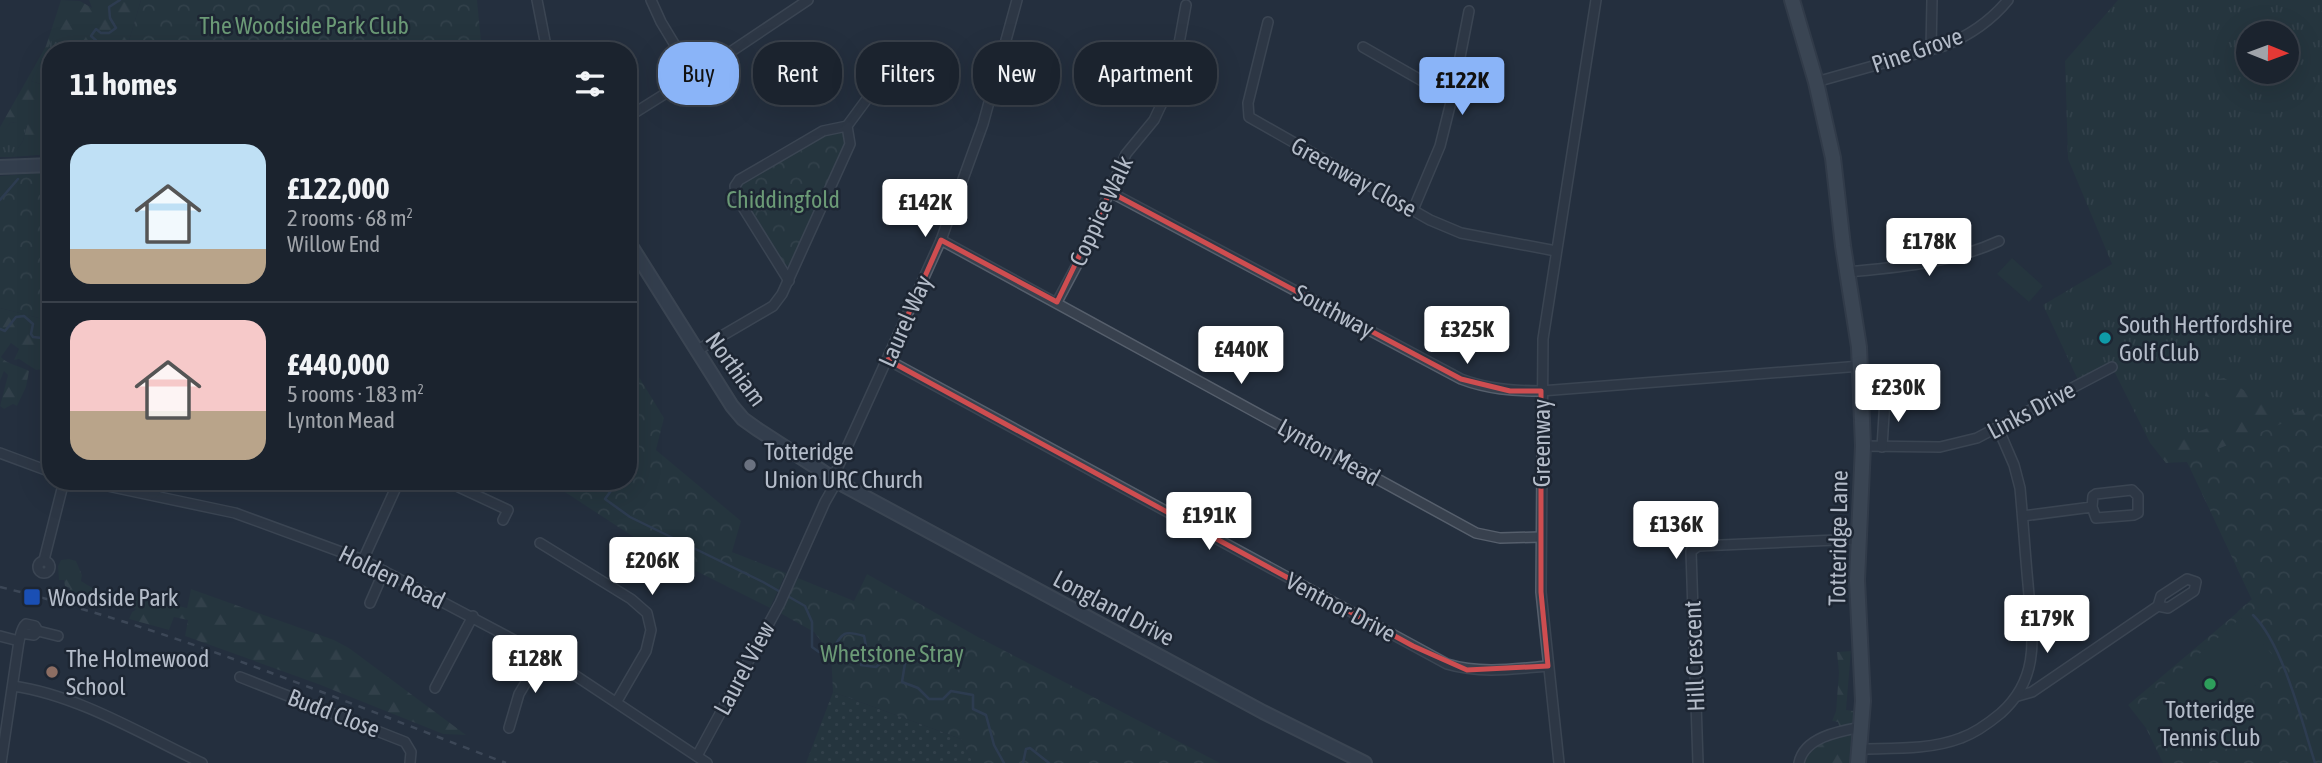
<!DOCTYPE html>
<html lang="en">
<head>
<meta charset="utf-8">
<style>
	body { margin:0; font-family:"Asap Condensed",sans-serif; background:#242b36; color:#f1f3f6; height:100vh; display:flex; flex-direction:column; font-size:26px; white-space:nowrap }
	* { box-sizing:border-box; margin:0 }
	p { font-size:23px; color:#a0a4aa }
	.icon { flex:none; width:38px; height:38px; fill:none; stroke:currentColor; stroke-width:2; stroke-linecap:round; stroke-linejoin:round }
	.map { position:relative; flex:1; overflow:hidden }
	.details { position:absolute; left:42px; top:42px; width:595px; height:448px; display:flex; flex-direction:column; background:#1b232e; border-radius:28px; box-shadow:0 7px 28px #0002,0 0 0 2px #39404a }
	.details>* { flex:none }
	.banner { position:absolute; left:658px; top:42px; width:665px; height:63px; display:flex; gap:14px }
	.needle { width:46px; rotate:91deg }
	.buttons { position:absolute; left:2236px; top:21px; display:grid; gap:14px }
	.buttons a { display:grid; place-items:center; width:63px; height:63px; border-radius:50%; background:#1b232e; box-shadow:0 7px 28px #0002,0 0 0 2px #39404a; font-size:35px }
	.price { position:absolute; translate:-50% -60px; padding:0 16px; border-radius:7px; background:#fff; color:#222; font-size:23px; line-height:46px; filter:drop-shadow(0 2px 4px #0008) }
	.price::after { content:''; position:absolute; left:50%; top:42px; width:21px; height:16px; margin-left:-10px; background:inherit; clip-path:polygon(0 0,100% 0,50% 100%) }
	.price.on { background:#8ab4f8; color:#111 }
	ul { padding:0; list-style:none }
	li { display:flex; align-items:center; gap:21px; height:175px; padding:0 28px }
	li+li { border-top:2px solid #39404a }
	li span { display:grid; place-items:center; flex:none; width:196px; height:140px; border-radius:21px; color:#555 }
	li>.icon { margin-inline-start:auto }
	span .icon { width:84px; height:84px; fill:#fffc; stroke-width:1 }
	li b { font-size:30px }
	h2 { display:flex; justify-content:space-between; align-items:center; height:84px; padding:0 28px; font-size:30px }
	.chip { padding:0 24px; border-radius:28px; background:#1b232e; box-shadow:0 7px 28px #0002,0 0 0 2px #39404a; font-size:24px; line-height:63px }
	.chip.on { background:#8ab4f8; color:#111 }
	.map>svg:first-child { display:block }
</style>
</head>
<body>
<div class="map">
<svg width="2322" height="763" viewBox="0 0 2322 763">
	<defs>
		<pattern id="grass-tufts" width="24" height="20" patternUnits="userSpaceOnUse" patternTransform="scale(1.75)"><rect width="24" height="20" fill="#263c3f"/><path d="M3 7l-1-3M5 7V3M7 7l1-3M15 17l-1-3M17 17v-4M19 17l1-3" fill="none" stroke="#435659"/></pattern>
		<pattern id="forest-firs" width="22" height="20" patternUnits="userSpaceOnUse" patternTransform="scale(1.75)"><rect width="22" height="20" fill="#263c3f"/><path d="M5 1l3.5 6h-7zM16 11l3.5 6h-7z" fill="#435659"/></pattern>
		<pattern id="park-crowns" width="20" height="18" patternUnits="userSpaceOnUse" patternTransform="scale(1.75)"><rect width="20" height="18" fill="#263c3f"/><path d="M2 6a3 3 0 1 1 6 0M12 15a3 3 0 1 1 6 0" fill="none" stroke="#435659"/></pattern>
		<pattern id="garden-dots" width="8" height="8" patternUnits="userSpaceOnUse" patternTransform="scale(1.75)"><rect width="8" height="8" fill="#263c3f"/><path d="M2 2h.1M6 6h.1" fill="none" stroke="#435659" stroke-width="1.8" stroke-linecap="round"/></pattern>
	</defs>
	<rect width="100%" height="100%" fill="#242f3e"/>
	<!-- grass -->
	<g fill="url(#grass-tufts)" fill-rule="evenodd">
		<path d="M2118,0H2322V408L2166,463L2150,443L2111,365L2078,380L2043,305L2112,264L2068,159L2065,61ZM2249,33H2287V72H2249Z"/>
		<path d="M55,33L71,36V51H51V92L47,86L31,81Z"/>
		<path d="M16,122L27,125L23,141L12,157H0V134L3,133L10,123Z"/>
	</g>
	<!-- forest -->
	<g fill="url(#forest-firs)">
		<path d="M61,0L80,1L92,8L89,0H141L126,51H71V36L55,34L31,81L47,86L51,92V154L12,157L23,141L27,126H20L16,122L10,123L3,134H0V127L46,46Z"/>
		<path d="M0,308L51,321V354L43,369L36,370L19,359L14,360L19,349L11,343L1,357C7,364 20,366 29,371L26,387L17,406L13,404L4,409L0,406L8,375L4,371L0,381Z"/>
		<path d="M2224,378L2260,400L2282,418L2322,402V763L2237,612L2252,599L2187,462L2166,463L2154,447L2231,420L2233,405L2205,396L2208,381Z"/>
		<path d="M69,559L76,561L82,575L81,581L104,595L110,590L187,608L191,589L334,640L349,648L466,735L443,734L318,684L185,636L188,620L174,617L169,630L129,619L132,612L137,609L86,598L81,600L68,595L70,588L65,586L64,580H59L58,566L61,560Z"/>
		<path d="M1851,651L1846,710L1854,711L1853,721H1856L1853,763H1802L1808,750L1840,728L1838,722L1832,721L1836,711L1839,673L1837,652Z"/>
	</g>
	<!-- park -->
	<g fill="url(#park-crowns)">
		<path d="M141,0H477L482,51H126Z"/>
		<path d="M842,130L847,138L846,146L793,265L789,266L783,264L740,195L739,189L742,183L820,135Z"/>
		<path d="M51,172V321L0,308V176Z"/>
		<path d="M628,359L664,418L656,450L741,521L732,552L786,573L770,608L652,549L548,481H628Z"/>
		<path d="M2322,408V763H2163L2146,728L2128,705L2252,600L2187,461Z"/>
		<path d="M867,574L978,637L1220,763H973L961,739L833,692L831,654L814,632L780,613L798,578L854,601Z"/>
	</g>
	<!-- garden -->
	<path fill="url(#garden-dots)" d="M833,692L961,739L973,763H806Z"/>
	<!-- pitch -->
	<g fill="#263c3f">
		<path d="M2012,258L2043,286L2029,302L1997,274Z"/>
		<path d="M2241,618L2280,664L2177,751L2139,706Z"/>
	</g>
	<g fill="none" stroke-linecap="round" stroke-linejoin="round">
		<!-- stream -->
		<g stroke="#394c67" stroke-width="2.5">
			<path d="M108,51L91,36L96,29L101,33H109L116,28L110,18L109,7L120,0"/>
			<path d="M42,149L48,142L44,132H51"/>
			<path d="M0,200L18,179"/>
			<path d="M0,329L5,331L16,317L24,316L33,324L31,334L33,337L51,339"/>
			<path d="M565,481L567,486L583,481"/>
			<path d="M618,481L605,499L630,517L763,582L805,606L812,622V647L819,652L833,649C843,632 844,630 864,636L866,646L861,665L876,667L887,658L906,657L902,682L918,688L929,699H943L951,691L973,695V709L986,715L994,745L1004,763"/>
			<path d="M2253,615C2283,644 2302,722 2315,763"/>
			<path d="M1023,763L1026,749L1030,748L1049,763"/>
		</g>
		<!-- street casing -->
		<g stroke="#565f6c" stroke-width="12">
			<g id="street">
				<path d="M537,0L547,51"/>
				<path d="M651,0L661,22L693,75"/>
				<path d="M1268,22L1248,103L1249,117L1430,220L1461,233L1556,251"/>
				<path d="M1363,47L1452,98"/>
				<path d="M1931,50L1932,0"/>
				<path d="M1816,82L1944,46C1968,36 1991,21 2008,0"/>
				<path d="M628,117L714,63L808,0"/>
				<path d="M1110,192L1461,379C1487,389 1513,391 1541,391L1861,366"/>
				<path d="M1413,210L1440,146L1452,98L1469,11"/>
				<path d="M941,240L1476,533L1500,538L1540,537"/>
				<path d="M1848,272C1900,267 1951,263 1999,241"/>
				<path d="M789,281L736,196L735,186L739,180L823,131L847,126"/>
				<path d="M1057,302L1080,259L1126,154L1154,120L1172,82L1186,5"/>
				<path d="M696,351L773,306L782,294L850,144L847,126L892,65"/>
				<path d="M888,360L1447,664C1480,674 1514,669 1548,666"/>
				<path d="M1863,446L1940,447L1977,438L2112,367"/>
				<path d="M1882,447L1885,399"/>
				<path d="M0,453L51,472"/>
				<path d="M833,478L941,240L983,124L1017,0"/>
				<path d="M84,481L235,513L363,560L552,660L707,763"/>
				<path d="M435,481L448,482L508,510L503,520"/>
				<path d="M153,494L164,481"/>
				<path d="M2023,516L2092,507L2093,496L2096,494L2132,490L2138,496V513L2134,515L2096,518L2092,507"/>
				<path d="M540,543L631,599L647,613L651,630L646,651L617,701"/>
				<path d="M44,560L64,481"/>
				<path d="M363,560L398,483L414,481"/>
				<circle cx="44" cy="567" r="6"/>
				<path d="M370,603L384,571"/>
				<path d="M38,631L58,636"/>
				<path d="M0,636L19,641"/>
				<path d="M240,677L405,742L411,752L410,763"/>
				<path d="M13,686C78,695 143,735 202,763"/>
				<path d="M435,688L473,616"/>
				<path d="M2018,696L2032,692L2158,606L2161,596L2187,579L2196,582L2194,591L2168,608L2158,606"/>
				<path d="M509,728L519,694L543,654"/>
				<path d="M1860,749C1893,748 1930,750 1961,738C1975,733 1989,723 2001,713C2042,676 2032,633 2028,584C2025,552 2023,520 2020,488L2014,465L1998,428"/>
				<path d="M697,756L780,603L825,502L837,481"/>
				<path d="M1,763L19,641C21,635 21,628 26,624L35,626L38,631L34,635L21,633"/>
				<path d="M1559,763L1541,592L1543,339L1596,0"/>
				<path d="M1698,763L1691,551L1698,546L1859,539"/>
				<path d="M1799,763C1804,737 1840,731 1862,727"/>
			</g>
		</g>
		<!-- secondary casing -->
		<g stroke="#565f6c" stroke-width="16">
			<g id="secondary">
				<path d="M0,167L51,165"/>
				<path d="M628,241L732,406L743,419L757,429L845,486L1263,712L1365,763"/>
			</g>
		</g>
		<!-- primary casing -->
		<g stroke="#414a57" stroke-width="18">
			<path id="primary" d="M1792,0L1816,82L1833,158L1843,246L1859,347L1863,446L1857,580L1863,701L1858,763"/>
		</g>
		<!-- street -->
		<use href="#street" stroke="#38414e" stroke-width="9"/>
		<!-- secondary -->
		<use href="#secondary" stroke="#465061" stroke-width="12"/>
		<!-- primary -->
		<use href="#primary" stroke="#56606e" stroke-width="14"/>
		<!-- rail -->
		<path stroke="#5a6575" stroke-width="2.5" stroke-dasharray="7 7" stroke-linecap="butt" d="M0,587C174,629 339,700 506,763"/>
	</g>
	<!-- marked area -->
	<path d="M0 0H2322V763H0ZM1110,192L1461,379L1510,391H1541V592L1548,666L1467,670L1413,646L888,360L941,240L1057,302Z" fill="#242f3e" fill-opacity=".55" fill-rule="evenodd"/>
	<path fill="none" stroke="#ce4d50" stroke-width="5" stroke-linejoin="round" d="M1110,192L1461,379L1510,391H1541V592L1548,666L1467,670L1413,646L888,360L941,240L1057,302Z"/>
	<!-- markers -->
	<circle fill="#0f9aa8" stroke="#1d2633" stroke-width="2.5" cx="2105" cy="338" r="7"/>
	<circle fill="#6b7280" stroke="#1d2633" stroke-width="2.5" cx="750" cy="465" r="7"/>
	<rect fill="#1a4fb4" stroke="#1d2633" stroke-width="2.5" x="23" y="588" width="18" height="18" rx="3.5"/>
	<circle fill="#8d6e63" stroke="#1d2633" stroke-width="2.5" cx="52" cy="672" r="7"/>
	<circle fill="#2e9e5b" stroke="#1d2633" stroke-width="2.5" cx="2210" cy="684" r="7"/>
	<g text-anchor="middle" dominant-baseline="central" stroke-width="5" stroke-linejoin="round" paint-order="stroke">
		<!-- park labels -->
		<g font-size="24" fill="#6b9a76" stroke="#1d2633">
			<text x="304" y="25">The Woodside Park Club</text>
			<text x="783" y="199">Chiddingfold</text>
			<text x="892" y="653">Whetstone Stray</text>
		</g>
		<!-- street labels -->
		<g font-size="24" fill="#b4bcc9" stroke="#1d2633">
			<text transform="translate(1917 50) rotate(-19)">Pine Grove</text>
			<text transform="translate(1354 177) rotate(29)">Greenway Close</text>
			<text transform="translate(1101 211) rotate(-65)">Coppice Walk</text>
			<text transform="translate(1334 311) rotate(28)">Southway</text>
			<text transform="translate(905 321) rotate(-66)">Laurel Way</text>
			<text transform="translate(736 369) rotate(54)">Northiam</text>
			<text transform="translate(2031 410) rotate(-28)">Links Drive</text>
			<text transform="translate(1541 443) rotate(-90)">Greenway</text>
			<text transform="translate(1329 452) rotate(29)">Lynton Mead</text>
			<text transform="translate(1838 538) rotate(-89)">Totteridge Lane</text>
			<text transform="translate(392 577) rotate(26)">Holden Road</text>
			<text transform="translate(1341 607) rotate(28)">Ventnor Drive</text>
			<text transform="translate(1114 608) rotate(28)">Longland Drive</text>
			<text transform="translate(1694 656) rotate(-92)">Hill Crescent</text>
			<text transform="translate(744 668) rotate(-62)">Laurel View</text>
			<text transform="translate(334 713) rotate(21)">Budd Close</text>
		</g>
		<!-- poi labels -->
		<g font-size="24" fill="#b4bcc9" stroke="#1d2633" text-anchor="start">
			<text x="2119" y="324">South Hertfordshire<tspan x="2119" dy="28">Golf Club</tspan></text>
			<text x="764" y="451">Totteridge<tspan x="764" dy="28">Union URC Church</tspan></text>
			<text x="48" y="597">Woodside Park</text>
			<text x="66" y="658">The Holmewood<tspan x="66" dy="28">School</tspan></text>
			<text x="2210" y="709" text-anchor="middle">Totteridge<tspan x="2210" dy="28">Tennis Club</tspan></text>
		</g>
	</g>
</svg>
<div class="buttons">
<a><svg class="needle" viewBox="-14 -14 28 28"><path d="M0-13l5 13h-10z" fill="#e53935"/><path d="M0 13l5-13h-10z" fill="#a0a4aa"/></svg></a>
</div>
<b class="price on" style="left:1462px;top:117px">£122K</b>
<b class="price" style="left:925px;top:239px">£142K</b>
<b class="price" style="left:1929px;top:278px">£178K</b>
<b class="price" style="left:1467px;top:366px">£325K</b>
<b class="price" style="left:1241px;top:386px">£440K</b>
<b class="price" style="left:1898px;top:424px">£230K</b>
<b class="price" style="left:1209px;top:552px">£191K</b>
<b class="price" style="left:1676px;top:561px">£136K</b>
<b class="price" style="left:652px;top:597px">£206K</b>
<b class="price" style="left:2047px;top:655px">£179K</b>
<b class="price" style="left:535px;top:695px">£128K</b>
<div class="banner">
<a class="chip on">Buy</a>
<a class="chip">Rent</a>
<a class="chip">Filters</a>
<a class="chip">New</a>
<a class="chip">Apartment</a>
</div>
<section class="details">
<h2>11 homes<svg class="icon" aria-label="filters" viewBox="0 0 24 24"><path d="M4 7h16M4 17h16"/><circle cx="9" cy="7" r="2"/><circle cx="15" cy="17" r="2"/></svg></h2>
<ul>
<li><span style="background:linear-gradient(#bfe0f5 75%,#b9a48a 0)"><svg class="icon" aria-label="home" viewBox="0 0 24 24"><path d="M3 11l9-7 9 7M6 9v11h12V9"/></svg></span><div><b>£122,000</b><p>2 rooms · 68 m²</p><p>Willow End</p></div></li>
<li><span style="background:linear-gradient(#f6c9c9 65%,#b9a48a 0)"><svg class="icon" aria-label="home" viewBox="0 0 24 24"><path d="M3 11l9-7 9 7M6 9v11h12V9"/></svg></span><div><b>£440,000</b><p>5 rooms · 183 m²</p><p>Lynton Mead</p></div></li>
</ul>
</section>
</div>
</body>
</html>
